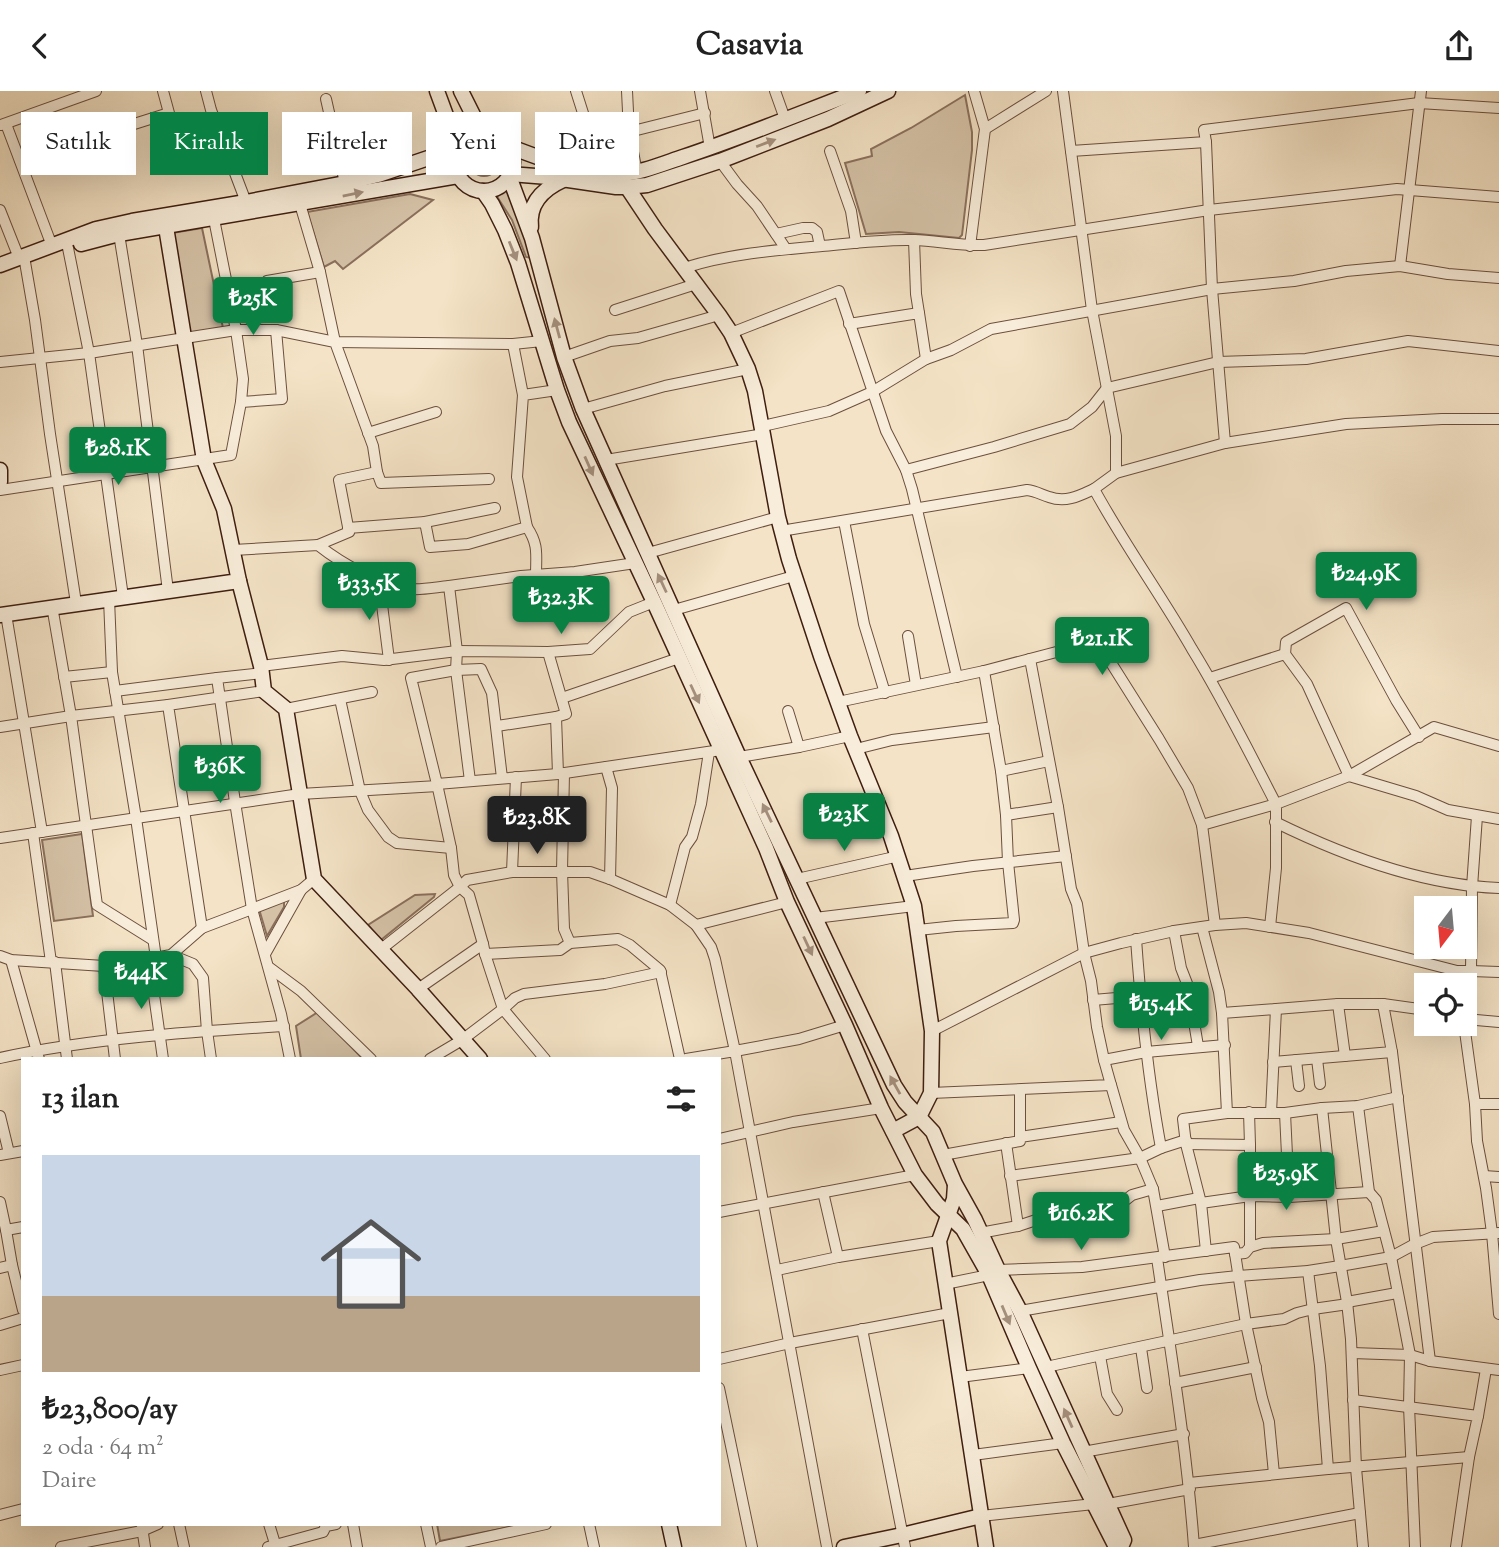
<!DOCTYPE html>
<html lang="tr">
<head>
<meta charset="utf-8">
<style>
	body { margin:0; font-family:"Sorts Mill Goudy",serif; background:#f2f2f2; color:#222; height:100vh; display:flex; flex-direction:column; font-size:26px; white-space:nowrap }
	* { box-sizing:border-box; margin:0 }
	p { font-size:23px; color:#767676 }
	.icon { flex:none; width:38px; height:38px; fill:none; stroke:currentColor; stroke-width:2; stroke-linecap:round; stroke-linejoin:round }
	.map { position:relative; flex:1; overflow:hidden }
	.sheet { position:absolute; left:21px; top:966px; width:700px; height:469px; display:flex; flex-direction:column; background:#fff; border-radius:0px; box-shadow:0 7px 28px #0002 }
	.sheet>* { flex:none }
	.hud { position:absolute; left:21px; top:21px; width:700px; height:63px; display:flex; gap:14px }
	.needle { width:46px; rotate:196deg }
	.buttons { position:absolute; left:1414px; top:805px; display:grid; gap:14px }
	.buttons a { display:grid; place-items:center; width:63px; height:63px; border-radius:0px; background:#fff; box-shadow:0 7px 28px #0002; font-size:35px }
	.price { position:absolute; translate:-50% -60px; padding:0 16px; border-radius:7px; background:#0b8043; color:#fff; font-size:23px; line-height:46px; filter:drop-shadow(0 2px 4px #0008) }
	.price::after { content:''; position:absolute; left:50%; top:42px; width:21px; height:16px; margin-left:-10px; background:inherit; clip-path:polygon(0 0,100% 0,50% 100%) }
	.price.current { background:#222; color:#fff }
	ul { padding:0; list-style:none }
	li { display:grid; align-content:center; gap:14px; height:371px; padding:0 21px }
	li+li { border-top:2px solid #e0e0e0 }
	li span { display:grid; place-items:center; height:217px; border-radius:0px; color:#555 }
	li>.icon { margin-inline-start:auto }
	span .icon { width:126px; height:126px; fill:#fffc; stroke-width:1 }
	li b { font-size:30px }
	h2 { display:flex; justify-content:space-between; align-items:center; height:84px; padding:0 21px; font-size:30px }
	.pill { padding:0 24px; border-radius:0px; background:#fff; box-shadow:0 7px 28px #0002; font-size:24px; line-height:63px }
	.pill.current { background:#0b8043; color:#fff }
	header { display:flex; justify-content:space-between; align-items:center; height:91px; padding:0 21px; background:#fff; font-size:32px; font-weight:800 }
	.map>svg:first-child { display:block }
</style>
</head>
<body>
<header><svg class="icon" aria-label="back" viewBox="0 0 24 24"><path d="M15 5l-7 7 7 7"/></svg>Casavia<svg class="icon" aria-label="share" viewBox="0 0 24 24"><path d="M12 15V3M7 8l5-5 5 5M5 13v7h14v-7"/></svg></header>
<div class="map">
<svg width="1499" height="1456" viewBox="0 0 1499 1456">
	<rect width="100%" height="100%" fill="#f4e3c6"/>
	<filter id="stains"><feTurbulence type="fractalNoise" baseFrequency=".00286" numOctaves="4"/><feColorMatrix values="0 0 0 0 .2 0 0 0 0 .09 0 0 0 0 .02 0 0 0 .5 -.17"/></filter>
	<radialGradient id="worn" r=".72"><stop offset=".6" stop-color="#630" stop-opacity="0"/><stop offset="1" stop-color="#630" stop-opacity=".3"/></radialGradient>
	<!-- green -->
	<g fill="#d5c2a7" stroke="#8a705c" stroke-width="2">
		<path d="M965,4L972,41V59L962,144L959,147L899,141L866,143L845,72L872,65L871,58L911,37Z"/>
		<circle cx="484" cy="70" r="15"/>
		<path d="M506,98L533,165L531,167L526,166L512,129L496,104V101Z"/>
		<path d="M410,103L433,109L343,178L335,170L324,176L307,121Z"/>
		<path d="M202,137L223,237L188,242L172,142Z"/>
		<path d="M82,743L93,825L54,830L42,749Z"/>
		<path d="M435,803L434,806L381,849L368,834L415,804Z"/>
		<path d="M284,808V816L267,845L259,818Z"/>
		<path d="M318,921L363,968H301L296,935Z"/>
		<path d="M437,1433H525L440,1450Z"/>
	</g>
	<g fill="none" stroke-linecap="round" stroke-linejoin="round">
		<!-- street casing -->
		<g stroke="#6c4f3e" stroke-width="12">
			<g id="street">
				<path d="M206,0L211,19L246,111"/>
				<path d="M576,0L602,82"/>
				<path d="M627,0L629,41L637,81"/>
				<path d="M700,0L710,57"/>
				<path d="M775,0L785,28"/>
				<path d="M1063,0L1092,219L1116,345V382"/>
				<path d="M326,8L345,92"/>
				<path d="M6,33L52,155"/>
				<path d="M1,34L96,0"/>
				<path d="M985,38L1046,0"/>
				<path d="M629,41L705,22"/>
				<path d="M1206,51L1212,198L1225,352"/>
				<path d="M830,60L851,120L856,152"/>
				<path d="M1071,60L1206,51L1204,39L1419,12L1499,17"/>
				<path d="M20,69L169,22L163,0"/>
				<path d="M720,70L737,93L757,115L786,158"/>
				<path d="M300,113L320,181L335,251L513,253L542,250"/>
				<path d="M0,119L19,167"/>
				<path d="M119,143L137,254L168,500"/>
				<path d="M776,143L803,137H812L817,141L820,155"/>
				<path d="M914,149L916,203L919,222"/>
				<path d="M970,155L985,38L974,0"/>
				<path d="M68,157L89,262L123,506"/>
				<path d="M25,171L35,229L50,343L76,512"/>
				<path d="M1400,175L1421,0"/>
				<path d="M684,177C728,163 776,159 822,155C853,152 884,148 914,149C938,150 961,155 984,154L1209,119L1397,98L1499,106"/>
				<path d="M267,190L320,181"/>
				<path d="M615,219L696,193"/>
				<path d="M849,233L919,222L926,268"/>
				<path d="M731,242L839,200L886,340L906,379L912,398L957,586"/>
				<path d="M513,253L523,304"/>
				<path d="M564,266L610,250L638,247L719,224"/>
				<path d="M0,271L89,262L236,239H276L335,251L373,355L377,381L339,389L349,441L318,454"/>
				<path d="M241,311L282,308L276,239"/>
				<path d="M583,318L665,295L748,278"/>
				<path d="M763,335L829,320L872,301L926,268L951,259L991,238L1212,198L1294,190L1346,180L1400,175L1448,183L1499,187"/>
				<path d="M368,342L436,321"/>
				<path d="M606,369L764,343"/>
				<path d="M906,379L994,356L1070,333L1092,316L1107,297L1218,271L1306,268L1408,250L1499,260"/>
				<path d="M377,381L381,392L489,388"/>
				<path d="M0,399L231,364L241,311L243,288L236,239L214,128"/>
				<path d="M844,430L864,533L885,602"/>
				<path d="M425,431L495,417"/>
				<path d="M527,436C539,454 536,464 536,484"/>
				<path d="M348,437L425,431L430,456L468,453L527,436L517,386L523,304L557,299"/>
				<path d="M781,440L1027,399C1036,400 1042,404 1049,406C1066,412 1079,405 1094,398"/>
				<path d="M233,459L318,454C342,473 379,494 411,498C423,499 437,496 449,495L457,560L456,579L470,690"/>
				<path d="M648,462L778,426"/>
				<path d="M379,490L389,569"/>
				<path d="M449,495L521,485L575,481L635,472"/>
				<path d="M109,508L112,581L136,727L156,867"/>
				<path d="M52,515L71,625L97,814L153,849"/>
				<path d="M674,519L794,485"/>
				<path d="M6,523L42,741"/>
				<path d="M908,545L916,594"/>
				<path d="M548,561L566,623L556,626L558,683"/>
				<path d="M1285,563L1286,551L1346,517L1396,609L1419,646"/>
				<path d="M261,575L342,565L384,569L457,560L548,561L590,558L629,521L654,511"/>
				<path d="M262,582L217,587L235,711L252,818L301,799L314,788"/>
				<path d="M64,586L112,581"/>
				<path d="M1210,587L1285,563L1307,593L1349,685L1434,636L1499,655"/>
				<path d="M115,600L217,587"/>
				<path d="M264,600L168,614L202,837L252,818L281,923L290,968"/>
				<path d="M562,607L679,567"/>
				<path d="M340,608L360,700L368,719L388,746L397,752L451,757"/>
				<path d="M838,611L984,580L1083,554L1108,567L1159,648L1188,697L1202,734L1215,834"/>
				<path d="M286,618L372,601"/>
				<path d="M788,620L799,656"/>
				<path d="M497,635L556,626"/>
				<path d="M0,636L71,625L168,614"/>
				<path d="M856,658L892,649L994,636"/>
				<path d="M739,666L799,656L850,645"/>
				<path d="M606,676L612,697L610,788"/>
				<path d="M1001,680L1049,670"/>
				<path d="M564,682L562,780L564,838L570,852"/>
				<path d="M502,687L492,602L481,578L456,579L411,587L437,693L558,683L721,659"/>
				<path d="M437,693L451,757L454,784L460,796L467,789L512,781L516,686"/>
				<path d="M1006,724L1058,716"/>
				<path d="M1275,731C1344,765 1421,794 1499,797"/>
				<path d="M1202,734L1276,713C1249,661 1223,608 1192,558C1161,504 1124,453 1094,398L1116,382L1225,352L1346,333L1442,328H1499"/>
				<path d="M33,742L51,871"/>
				<path d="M0,747L300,703L438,695"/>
				<path d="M512,781H590L610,788L670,814L696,834L711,856L715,868L735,960L799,948L845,934"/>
				<path d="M905,785L973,775L1066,765"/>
				<path d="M797,788L899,765"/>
				<path d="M670,814L685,756L692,746L701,713L709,661"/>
				<path d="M815,827L914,815"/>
				<path d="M696,834L787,811"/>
				<path d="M1202,836L1219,901L1222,922"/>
				<path d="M1270,836L1276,777V713L1349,685L1416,705L1448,719L1499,728"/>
				<path d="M918,839L956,835L1013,832L1014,829L1008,771L1006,724L1001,680L984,580"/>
				<path d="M1174,840L1181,877L1188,895L1198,955"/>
				<path d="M1136,848C1141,918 1148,987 1161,1057"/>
				<path d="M380,859L460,796L469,804L483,853"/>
				<path d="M265,863L301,799"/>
				<path d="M485,863L503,918L515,907L524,903L605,893L661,881"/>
				<path d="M171,864L193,873L203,887L207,940L211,968"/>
				<path d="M0,865L11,869L104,875L149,868L171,864L202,837"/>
				<path d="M149,868L163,968"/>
				<path d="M11,869L39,968"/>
				<path d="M55,871L67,968"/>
				<path d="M104,875L115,968"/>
				<path d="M270,877L301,900L371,968"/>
				<path d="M1471,880L1499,881"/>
				<path d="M418,898L483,853L485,863L560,859L570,852L618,848L630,854L660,879L680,968"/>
				<path d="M1093,909L1140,905"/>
				<path d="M1338,913L1345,965"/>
				<path d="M1383,913L1426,919"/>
				<path d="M1465,928L1499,931"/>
				<path d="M1464,933L1475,1013L1477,1050L1486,1097L1492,1142L1499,1223"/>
				<path d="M932,940L1084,862L1121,852L1174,840L1215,834L1246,832L1309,842L1457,880H1471L1472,796L1477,725"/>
				<path d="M1392,961L1430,1270"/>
				<path d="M0,967C93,947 189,941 284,935"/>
				<path d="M430,968L462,949L503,918L545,968"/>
				<path d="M686,968L735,960L827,1456"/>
				<path d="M1317,968L1320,993"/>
				<path d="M1104,969L1146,961L1225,954"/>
				<path d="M1296,969L1299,995"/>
				<path d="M1273,971L1392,961L1383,913H1338L1276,918"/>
				<path d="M1111,994L1124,1039L1140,1067L1161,1057L1186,1049"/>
				<path d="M1020,999V1046"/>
				<path d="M931,1002L1111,994L1104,969L1097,936L1091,890L1084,862L1077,813L1071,798L1058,716L1030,568"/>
				<path d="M1475,1013H1499"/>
				<path d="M1358,1015L1369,1101L1376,1109L1391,1166L1410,1264L1409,1315L1415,1456"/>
				<path d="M1322,1017L1336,1148L1347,1211L1351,1248L1356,1377L1363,1456"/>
				<path d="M1227,1022L1222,922L1276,918L1271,1022"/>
				<path d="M1285,1022L1289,1106"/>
				<path d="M0,1025L9,1062"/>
				<path d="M719,1048L793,1031L881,1017"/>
				<path d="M1006,1052L1018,1135"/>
				<path d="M1186,1053L1250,1054L1249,1021"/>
				<path d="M1250,1054V1156"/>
				<path d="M0,1064L23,1060"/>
				<path d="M943,1064L1020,1050V1046L1121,1031"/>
				<path d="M1010,1085L1140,1067L1153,1098L1165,1166"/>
				<path d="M1484,1085L1499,1086"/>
				<path d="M823,1101L838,1166"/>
				<path d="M0,1111L6,1139L23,1136"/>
				<path d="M1201,1112L1250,1105L1289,1106L1369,1101"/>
				<path d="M1157,1115L1199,1107"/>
				<path d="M719,1121L915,1084"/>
				<path d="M6,1139L12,1174"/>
				<path d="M980,1142L1018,1135L1045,1126L1123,1111L1132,1104L1153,1098"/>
				<path d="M1206,1160L1201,1112L1186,1053L1183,1028L1227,1022H1285L1322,1017L1358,1015L1398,1006"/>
				<path d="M1235,1163L1245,1162L1250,1156L1263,1152L1336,1148L1384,1140"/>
				<path d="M1157,1167C1171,1263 1187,1359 1194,1456"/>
				<path d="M0,1177L12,1174L23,1219"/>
				<path d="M777,1179L838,1166L939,1150"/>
				<path d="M998,1179L1082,1176L1234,1156L1246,1233L1262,1307L1269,1331L1274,1383"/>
				<path d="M1308,1180L1320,1275L1328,1378"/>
				<path d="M945,1193L989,1184"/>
				<path d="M1347,1211L1397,1202"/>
				<path d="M1020,1220L1200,1189L1238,1185L1308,1180L1340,1175L1391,1166L1415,1153L1433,1146L1499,1142"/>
				<path d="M0,1234L23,1227"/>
				<path d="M862,1238L905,1456"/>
				<path d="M1141,1257L1147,1297"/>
				<path d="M1352,1262L1410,1264L1430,1270L1499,1279"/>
				<path d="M1100,1265L1107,1303L1117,1319"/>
				<path d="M719,1268L790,1252L950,1222"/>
				<path d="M1046,1276L1246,1233L1284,1228L1297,1222L1313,1218L1348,1213"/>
				<path d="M0,1279L23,1274"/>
				<path d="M960,1286L1029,1277"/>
				<path d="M1175,1292L1256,1276"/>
				<path d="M719,1297L752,1456"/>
				<path d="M1353,1309L1478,1325L1469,1366L1456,1456"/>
				<path d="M1478,1325L1486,1278"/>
				<path d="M1083,1361L1184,1343"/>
				<path d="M973,1364L1063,1352"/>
				<path d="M1189,1392L1328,1378L1469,1366"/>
				<path d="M1108,1413L1190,1398"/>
				<path d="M0,1424L23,1418"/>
				<path d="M981,1425L1094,1413"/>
				<path d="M179,1433L184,1456"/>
				<path d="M269,1433L276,1456"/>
				<path d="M353,1433L357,1456"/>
				<path d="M426,1433L431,1456"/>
				<path d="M589,1433L594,1456"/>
				<path d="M142,1436L145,1456"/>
				<path d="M1194,1454L1360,1422"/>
				<path d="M61,1456L142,1440L158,1433"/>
				<path d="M268,1456L323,1441L326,1435L336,1433"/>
				<path d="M441,1456L546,1433"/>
			</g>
		</g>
		<!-- secondary casing -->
		<g stroke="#3f1e10" stroke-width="17">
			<g id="secondary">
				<path d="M461,0L482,42"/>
				<circle cx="484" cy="71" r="29"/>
				<path d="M508,55C543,68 578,83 616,83C639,83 662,73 683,66C743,46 801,22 859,0"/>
				<path d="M510,83L548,86L616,96H627L647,94L720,70L828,28L888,0"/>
				<path d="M509,85L532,147L564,266L583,318L739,666L894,994L905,1011L933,1041L955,1093L975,1129L998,1179L1020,1220L1124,1449L1121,1456"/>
				<path d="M627,96L655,138L719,224L731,242L748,278L755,300L778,426L789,468L821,565L850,645L891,745L914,815L932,940L931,1002L919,1026L893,1040"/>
				<path d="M483,100L492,113L505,139L518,172L557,299L569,331L654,511L766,757L787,811L845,934L881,1017L915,1084L937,1113L963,1138L989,1184L1029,1277L1063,1352L1116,1456"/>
				<path d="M531,136C528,112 543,98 563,89"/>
				<path d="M81,153L119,143L458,85"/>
				<path d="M0,174L96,138L132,130L246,111L345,92L378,84L458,57L437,0"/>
				<path d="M0,379V391"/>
				<path d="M239,490L261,575L264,600L286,618L314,788L418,898L480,968"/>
				<path d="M0,524L239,490L224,418L204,369L166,136"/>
				<path d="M955,1094L954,1108L939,1150L986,1456"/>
				<path d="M669,1433L674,1456"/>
				<path d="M844,1456L902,1444L981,1425"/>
			</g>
		</g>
		<!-- street -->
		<use href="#street" stroke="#f8edda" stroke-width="10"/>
		<!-- secondary -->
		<use href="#secondary" stroke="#f8edda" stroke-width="14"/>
	</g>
	<!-- one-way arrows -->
	<defs><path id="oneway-solid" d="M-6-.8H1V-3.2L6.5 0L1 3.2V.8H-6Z" transform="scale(1.75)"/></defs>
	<g fill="#a5907f">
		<use href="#oneway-solid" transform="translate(766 52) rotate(-21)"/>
		<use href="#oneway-solid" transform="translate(353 103) rotate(-11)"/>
		<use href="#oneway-solid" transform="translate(513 160) rotate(68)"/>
		<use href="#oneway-solid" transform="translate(557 237) rotate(-105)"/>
		<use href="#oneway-solid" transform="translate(589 375) rotate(66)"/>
		<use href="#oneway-solid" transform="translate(662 492) rotate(-115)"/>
		<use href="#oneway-solid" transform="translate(695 603) rotate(65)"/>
		<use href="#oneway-solid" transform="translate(767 722) rotate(-116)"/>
		<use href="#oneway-solid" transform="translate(808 855) rotate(65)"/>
		<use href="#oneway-solid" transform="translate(895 994) rotate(-119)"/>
		<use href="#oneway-solid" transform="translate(1006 1224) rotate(67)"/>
		<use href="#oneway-solid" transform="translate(1068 1327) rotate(-114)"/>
	</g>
	<rect width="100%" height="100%" filter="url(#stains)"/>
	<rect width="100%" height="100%" fill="url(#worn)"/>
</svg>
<div class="buttons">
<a><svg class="needle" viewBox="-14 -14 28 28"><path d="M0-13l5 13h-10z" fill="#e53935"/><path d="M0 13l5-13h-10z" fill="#767676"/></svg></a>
<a><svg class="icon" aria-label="locate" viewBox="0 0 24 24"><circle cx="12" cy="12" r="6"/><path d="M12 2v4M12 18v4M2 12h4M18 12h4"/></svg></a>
</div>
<b class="price" style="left:253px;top:246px">₺25K</b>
<b class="price" style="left:118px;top:396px">₺28.1K</b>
<b class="price" style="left:1366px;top:521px">₺24.9K</b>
<b class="price" style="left:369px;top:531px">₺33.5K</b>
<b class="price" style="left:561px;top:545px">₺32.3K</b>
<b class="price" style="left:1102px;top:586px">₺21.1K</b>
<b class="price" style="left:220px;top:714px">₺36K</b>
<b class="price" style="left:844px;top:762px">₺23K</b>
<b class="price current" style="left:537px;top:765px">₺23.8K</b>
<b class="price" style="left:141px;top:920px">₺44K</b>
<b class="price" style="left:1161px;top:951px">₺15.4K</b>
<b class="price" style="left:1286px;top:1121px">₺25.9K</b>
<b class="price" style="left:1081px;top:1161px">₺16.2K</b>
<div class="hud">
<a class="pill">Satılık</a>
<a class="pill current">Kiralık</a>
<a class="pill">Filtreler</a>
<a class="pill">Yeni</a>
<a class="pill">Daire</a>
</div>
<section class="sheet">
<h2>13 ilan<svg class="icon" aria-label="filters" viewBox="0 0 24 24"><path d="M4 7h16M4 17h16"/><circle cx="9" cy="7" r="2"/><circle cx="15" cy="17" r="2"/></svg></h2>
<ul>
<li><span style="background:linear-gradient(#c9d6e8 65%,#b9a48a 0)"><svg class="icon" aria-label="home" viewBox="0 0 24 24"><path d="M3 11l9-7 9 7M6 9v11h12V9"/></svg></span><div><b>₺23,800/ay</b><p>2 oda · 64 m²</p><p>Daire</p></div></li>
</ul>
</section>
</div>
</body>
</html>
